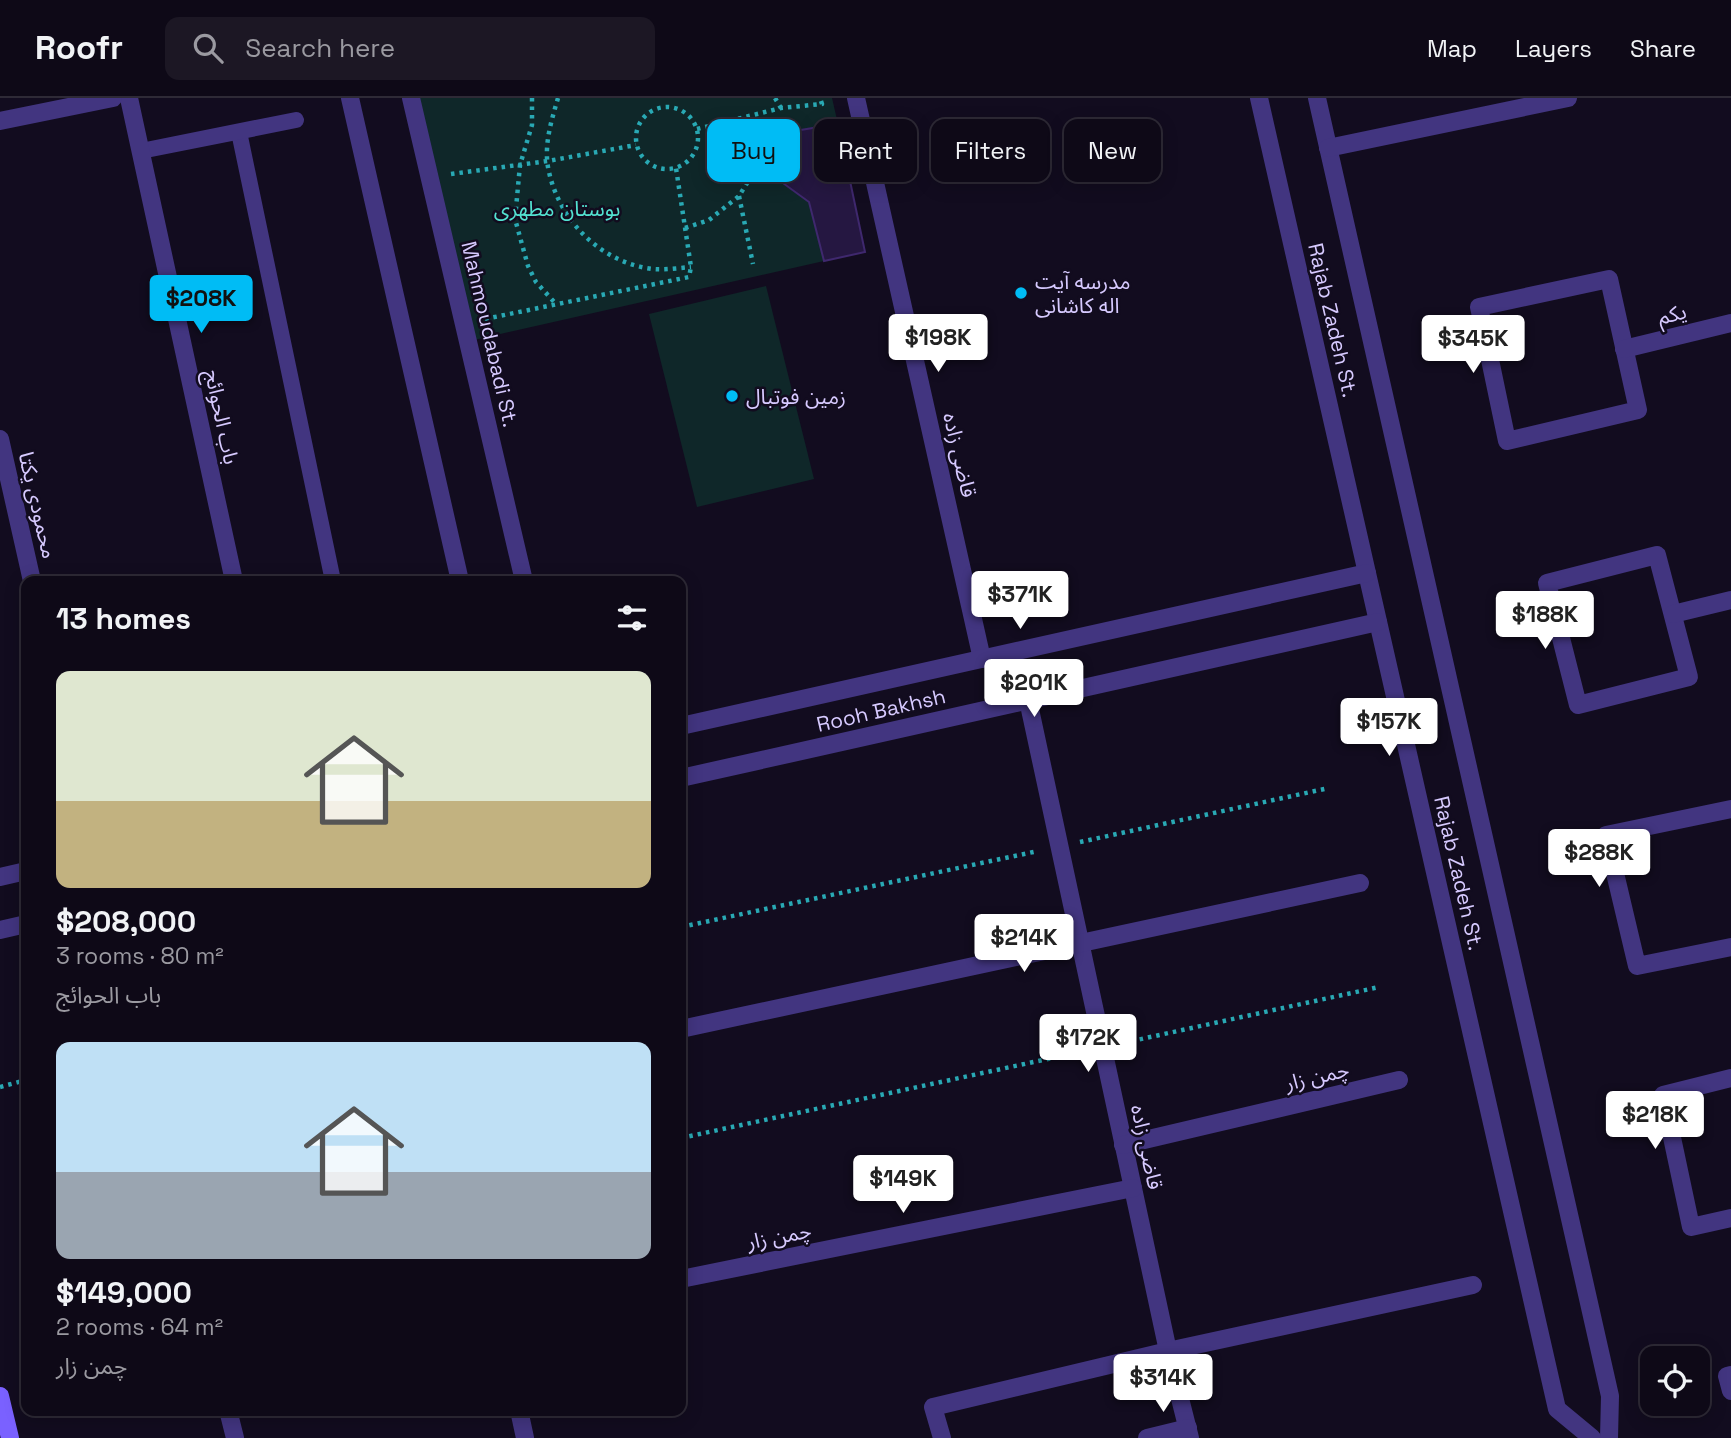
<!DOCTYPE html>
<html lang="en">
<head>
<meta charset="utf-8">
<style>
	body { margin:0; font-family:"Space Grotesk","Noto Sans Arabic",sans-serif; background:#1c1724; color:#f1f3f6; height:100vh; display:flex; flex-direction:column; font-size:26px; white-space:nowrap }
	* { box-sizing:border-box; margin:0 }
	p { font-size:23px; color:#9b9aa1 }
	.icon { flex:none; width:38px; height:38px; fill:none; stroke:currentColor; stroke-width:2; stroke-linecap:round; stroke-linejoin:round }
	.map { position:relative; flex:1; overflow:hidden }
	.drawer { position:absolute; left:21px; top:478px; width:665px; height:840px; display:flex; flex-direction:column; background:#0e0917; border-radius:14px; box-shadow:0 4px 18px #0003,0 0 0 2px #2e2a36 }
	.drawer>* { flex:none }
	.top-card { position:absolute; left:707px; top:21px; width:665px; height:63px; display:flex; gap:14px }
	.buttons { position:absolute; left:1640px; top:1248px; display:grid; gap:14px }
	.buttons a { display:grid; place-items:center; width:70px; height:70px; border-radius:14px; background:#0e0917; box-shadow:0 4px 18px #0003,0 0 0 2px #2e2a36; font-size:35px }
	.price { position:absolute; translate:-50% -60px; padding:0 16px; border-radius:7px; background:#fff; color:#222; font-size:23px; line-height:46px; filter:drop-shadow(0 2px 4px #0008) }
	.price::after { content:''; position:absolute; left:50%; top:42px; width:21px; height:16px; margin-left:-10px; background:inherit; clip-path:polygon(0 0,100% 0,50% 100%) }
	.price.on { background:#00bcf5; color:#111 }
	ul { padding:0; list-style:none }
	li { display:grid; align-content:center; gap:14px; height:371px; padding:0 35px }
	li span { display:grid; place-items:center; height:217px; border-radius:14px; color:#555 }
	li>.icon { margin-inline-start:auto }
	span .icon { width:126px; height:126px; fill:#fffc; stroke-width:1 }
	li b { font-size:30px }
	h2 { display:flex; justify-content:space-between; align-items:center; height:84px; padding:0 35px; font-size:30px }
	.chip { padding:0 24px; border-radius:14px; background:#0e0917; box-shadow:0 4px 18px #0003,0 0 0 2px #2e2a36; font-size:24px; line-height:63px }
	.chip.on { background:#00bcf5; color:#111 }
	header { display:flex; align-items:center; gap:42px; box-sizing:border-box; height:98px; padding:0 35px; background:#0e0917; border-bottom:2px solid #2e2a36 }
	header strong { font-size:33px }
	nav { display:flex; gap:38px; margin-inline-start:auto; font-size:24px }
	.search { width:490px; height:63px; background:#1c1724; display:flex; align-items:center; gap:18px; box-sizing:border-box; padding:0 24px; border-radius:14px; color:#9b9aa1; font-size:26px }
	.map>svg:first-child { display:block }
</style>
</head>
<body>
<header>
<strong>Roofr</strong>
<div class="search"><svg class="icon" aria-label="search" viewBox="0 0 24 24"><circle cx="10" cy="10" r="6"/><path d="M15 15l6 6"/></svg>Search here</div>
<nav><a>Map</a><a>Layers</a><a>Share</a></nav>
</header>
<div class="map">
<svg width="1731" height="1340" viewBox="0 0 1731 1340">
	<rect width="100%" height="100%" fill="#120c1f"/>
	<!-- green -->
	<g fill="#0f2729">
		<path d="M416,0H832L838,26L763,38L776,80L809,104L824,163L474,242Z"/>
		<path d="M766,188L814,381L697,409L649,216Z"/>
	</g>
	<!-- building -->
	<path fill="#251741" stroke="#3f286e" stroke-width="2" d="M838,26L865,154L824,163L809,104L776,80L763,38Z"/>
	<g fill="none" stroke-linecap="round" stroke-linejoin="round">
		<!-- path -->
		<g stroke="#29a9b4" stroke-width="4.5" stroke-dasharray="3.5 5" stroke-linecap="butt">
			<path d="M532,0V27L520,67L515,121L528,168L536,184L556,206"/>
			<path d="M558,0C551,24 543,49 549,74C560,124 602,165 653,171C665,172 679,170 691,169"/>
			<path d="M775,0L781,10"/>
			<circle cx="667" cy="40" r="31"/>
			<path d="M697,31L781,10L822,6L820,0"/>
			<path d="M451,76L548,63L636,47"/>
			<path d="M739,98L753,166"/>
			<path d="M685,130L709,122L739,98L759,66L751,17"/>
			<path d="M485,221L689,179L691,169L676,70"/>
			<path d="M1080,744L1329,690"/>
			<path d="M681,829L1038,753"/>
			<path d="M1123,945L1379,889"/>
			<path d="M0,989L26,982"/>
			<path d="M681,1040L1080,954"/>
		</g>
		<!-- lane -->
		<g stroke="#423580" stroke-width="16">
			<path d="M239,34L333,483"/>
			<path d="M141,53L296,22"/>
		</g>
		<!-- street -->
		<g stroke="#423580" stroke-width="18">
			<path d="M129,0L234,483"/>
			<path d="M350,0L460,483"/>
			<path d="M411,0L524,483"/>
			<path d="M856,0L982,561"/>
			<path d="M1259,0L1557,1311L1592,1340"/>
			<path d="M1317,0L1610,1298L1609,1340"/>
			<path d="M0,23L113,0"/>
			<path d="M1328,50L1568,0"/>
			<path d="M1609,181L1638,312L1507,343L1479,209Z"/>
			<path d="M1624,251L1731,225"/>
			<path d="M0,341L32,483"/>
			<path d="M1657,457L1689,579L1578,607L1547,485Z"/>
			<path d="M1673,516L1731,502"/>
			<path d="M1028,602L1168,1253L1190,1340"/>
			<path d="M681,628L1367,475"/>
			<path d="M681,680L1378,524"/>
			<path d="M1731,711L1606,737L1637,868L1731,849"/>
			<path d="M0,779L26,773"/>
			<path d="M0,832L26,826"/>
			<path d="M681,931L1360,785"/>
			<path d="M1731,980L1663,997L1691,1129L1731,1120"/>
			<path d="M1123,1047L1399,982"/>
			<path d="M681,1181L1133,1090"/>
			<path d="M1731,1277L1727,1278L1731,1293"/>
			<path d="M228,1312L235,1340"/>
			<path d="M519,1312L525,1340"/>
			<path d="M942,1340L933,1309L1168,1253L1473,1187"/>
			<path d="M1147,1340L1188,1330"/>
		</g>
		<!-- secondary -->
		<path stroke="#7a61ff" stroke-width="18" d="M0,1298L10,1340"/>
	</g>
	<!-- markers -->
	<g fill="#00bcf5" stroke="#120c1f" stroke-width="2.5">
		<circle cx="1021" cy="195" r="7"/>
		<circle cx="732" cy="298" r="7"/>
	</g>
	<g text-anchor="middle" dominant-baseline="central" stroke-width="5" stroke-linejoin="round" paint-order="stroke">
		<!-- park labels -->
		<g font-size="21" fill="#53e2d1" stroke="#120c1f">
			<text x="557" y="110">بوستان مطهری</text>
		</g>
		<!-- poi labels -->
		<g font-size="21" fill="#d7caff" stroke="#120c1f" text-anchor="start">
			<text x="1035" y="183">مدرسه آیت<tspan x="1035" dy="24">اله کاشانی</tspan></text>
			<text x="746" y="298">زمین فوتبال</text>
		</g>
		<!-- street labels -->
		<g font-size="21" fill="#d7caff" stroke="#120c1f">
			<text transform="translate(1672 216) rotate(-14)">یکم</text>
			<text transform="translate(1333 222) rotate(77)">Rajab Zadeh St.</text>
			<text transform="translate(490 236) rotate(77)">Mahmoudabadi St.</text>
			<text transform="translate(222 319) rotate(78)">باب الحوائج</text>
			<text transform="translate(960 357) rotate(77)">قاضی زاده</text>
			<text transform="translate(38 407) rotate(77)">محمودی یکتا</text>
			<text transform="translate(881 612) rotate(-13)">Rooh Bakhsh</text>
			<text transform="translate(1459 775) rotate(77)">Rajab Zadeh St.</text>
			<text transform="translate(1317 978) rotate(-13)">چمن زار</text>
			<text transform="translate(1147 1049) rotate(78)">قاضی زاده</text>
			<text transform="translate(779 1138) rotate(-11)">چمن زار</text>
		</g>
	</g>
</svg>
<div class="buttons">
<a><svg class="icon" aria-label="locate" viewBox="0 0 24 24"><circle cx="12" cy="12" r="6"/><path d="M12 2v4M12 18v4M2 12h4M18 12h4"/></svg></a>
</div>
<b class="price on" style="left:201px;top:237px">$208K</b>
<b class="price" style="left:938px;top:276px">$198K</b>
<b class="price" style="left:1473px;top:277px">$345K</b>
<b class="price" style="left:1020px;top:533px">$371K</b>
<b class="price" style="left:1545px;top:553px">$188K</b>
<b class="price" style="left:1034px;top:621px">$201K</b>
<b class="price" style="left:1389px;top:660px">$157K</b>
<b class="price" style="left:1599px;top:791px">$288K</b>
<b class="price" style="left:1024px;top:876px">$214K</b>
<b class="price" style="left:1088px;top:976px">$172K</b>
<b class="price" style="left:1655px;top:1053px">$218K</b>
<b class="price" style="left:903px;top:1117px">$149K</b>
<b class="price" style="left:1163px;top:1316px">$314K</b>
<div class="top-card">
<a class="chip on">Buy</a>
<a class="chip">Rent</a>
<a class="chip">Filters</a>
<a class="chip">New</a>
</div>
<section class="drawer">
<h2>13 homes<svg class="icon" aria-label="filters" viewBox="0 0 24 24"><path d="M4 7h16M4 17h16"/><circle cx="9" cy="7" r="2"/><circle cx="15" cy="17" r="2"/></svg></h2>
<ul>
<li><span style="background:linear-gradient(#dfe7d0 60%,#c2b280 0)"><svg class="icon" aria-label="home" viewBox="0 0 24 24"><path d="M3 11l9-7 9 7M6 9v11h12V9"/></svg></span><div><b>$208,000</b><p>3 rooms · 80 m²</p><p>باب الحوائج</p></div></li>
<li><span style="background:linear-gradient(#bfe0f5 60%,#9aa5b1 0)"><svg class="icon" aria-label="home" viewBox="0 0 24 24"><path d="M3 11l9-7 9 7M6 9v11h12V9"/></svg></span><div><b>$149,000</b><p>2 rooms · 64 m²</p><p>چمن زار</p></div></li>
</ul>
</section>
</div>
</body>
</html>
